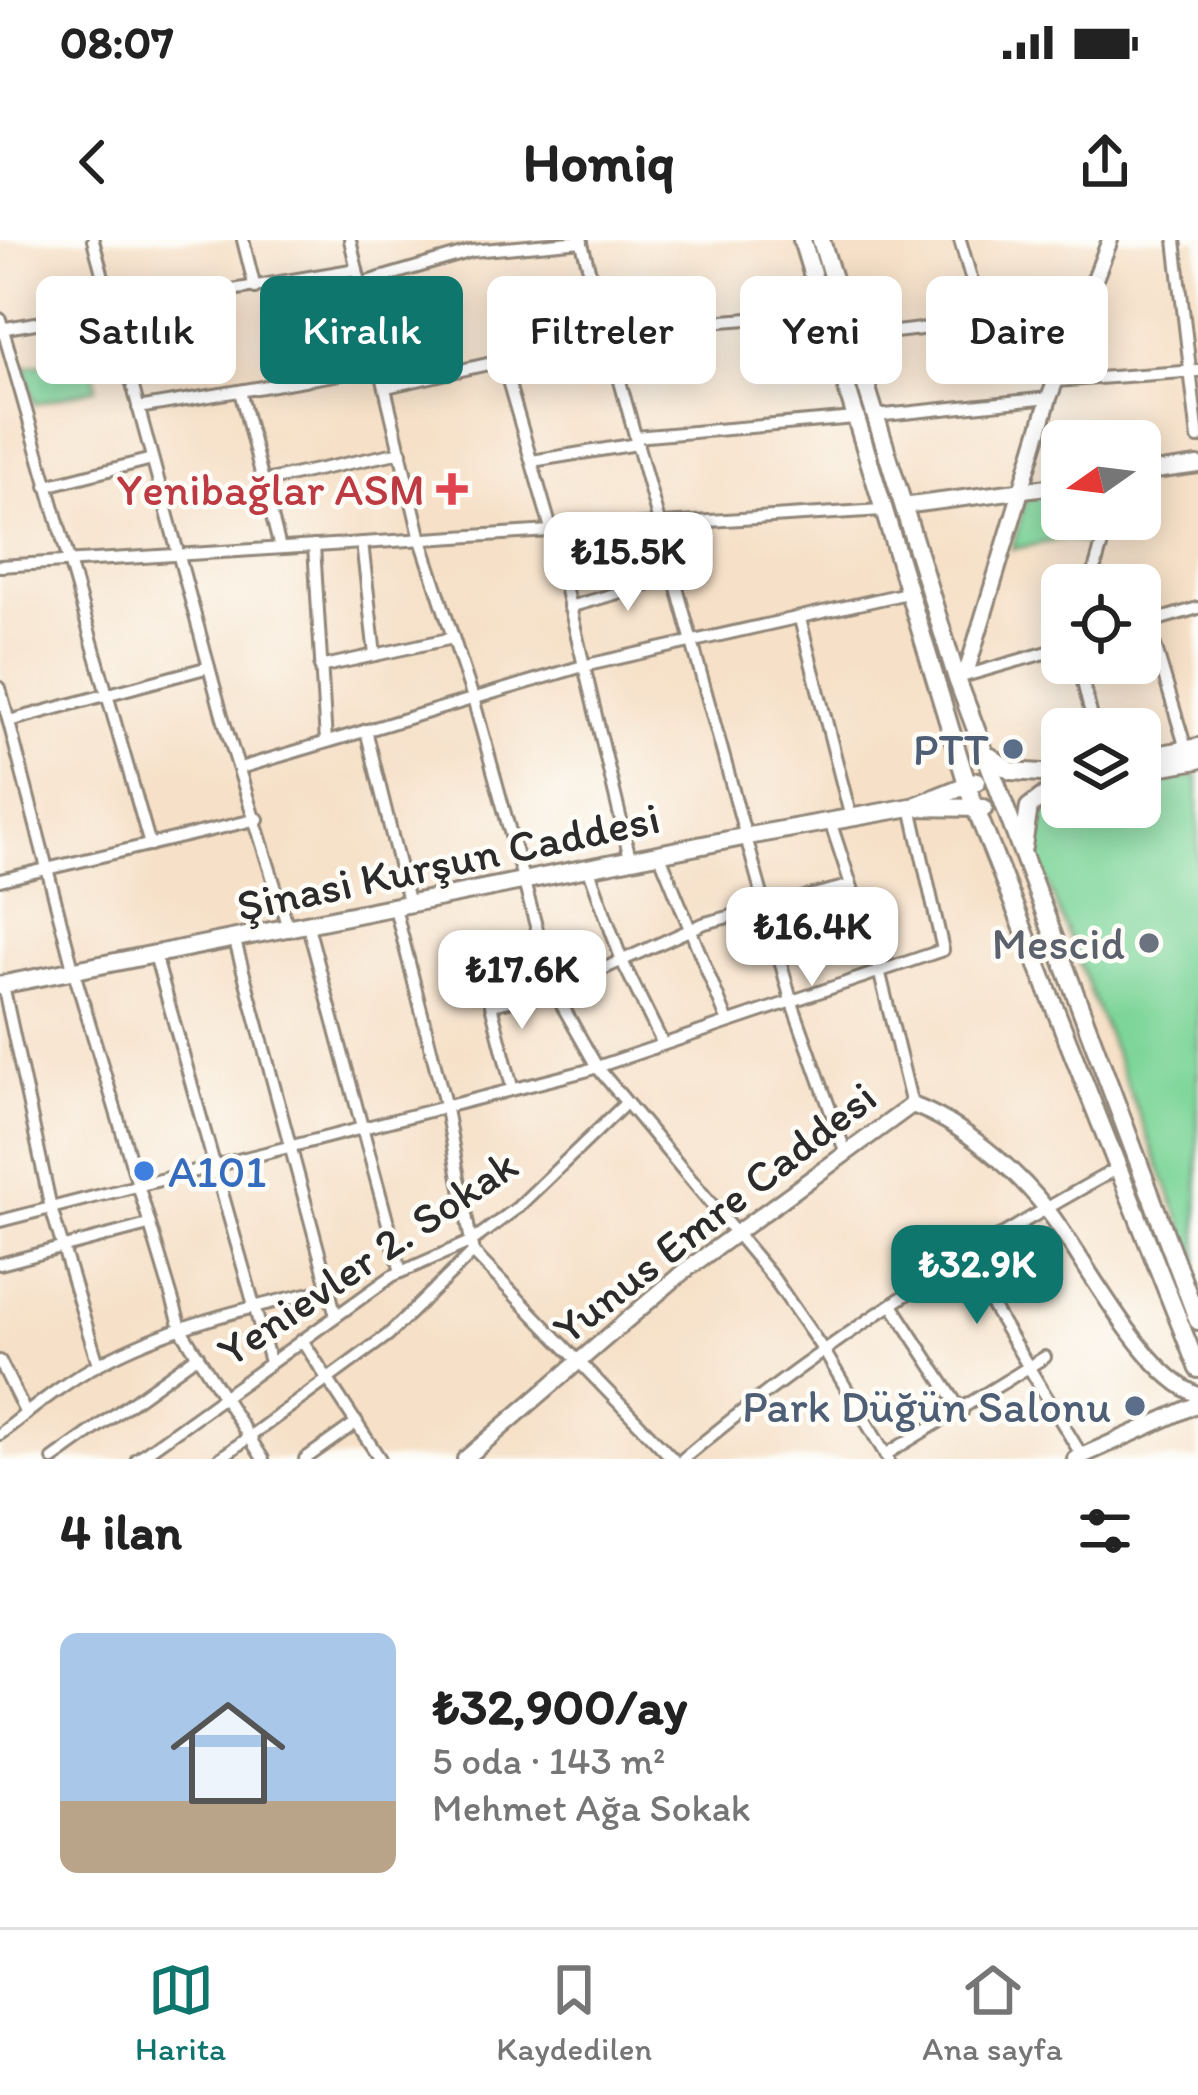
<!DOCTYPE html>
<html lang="tr">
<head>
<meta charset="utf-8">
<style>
	body { margin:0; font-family:Itim,sans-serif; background:#f2f2f2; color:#222; height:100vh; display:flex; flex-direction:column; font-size:45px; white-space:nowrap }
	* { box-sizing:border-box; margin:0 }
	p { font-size:39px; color:#767676 }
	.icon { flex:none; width:66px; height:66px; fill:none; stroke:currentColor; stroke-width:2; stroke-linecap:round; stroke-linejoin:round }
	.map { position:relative; height:1219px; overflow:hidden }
	.drawer { display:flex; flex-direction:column; background:#fff; flex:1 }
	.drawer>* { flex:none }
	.banner { position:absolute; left:36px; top:36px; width:1128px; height:108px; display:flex; gap:24px }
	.needle { width:78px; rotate:256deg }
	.controls { position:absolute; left:1041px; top:180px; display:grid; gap:24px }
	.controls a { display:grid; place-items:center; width:120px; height:120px; border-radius:18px; background:#fff; box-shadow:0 6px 30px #0003; font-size:60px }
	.price { position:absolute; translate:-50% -102px; padding:0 27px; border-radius:24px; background:#fff; color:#222; font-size:39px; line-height:78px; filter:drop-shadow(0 3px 6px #0008) }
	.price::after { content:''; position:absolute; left:50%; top:72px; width:36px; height:27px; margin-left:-18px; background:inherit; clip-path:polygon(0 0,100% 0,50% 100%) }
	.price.active { background:#0f766e; color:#fff }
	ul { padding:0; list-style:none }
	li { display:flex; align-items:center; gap:36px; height:300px; padding:0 60px }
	li span { display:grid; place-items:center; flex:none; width:336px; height:240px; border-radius:18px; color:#555 }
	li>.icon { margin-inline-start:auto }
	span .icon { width:144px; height:144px; fill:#fffc; stroke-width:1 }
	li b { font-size:51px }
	h2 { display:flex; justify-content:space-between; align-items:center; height:144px; padding:0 60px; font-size:51px }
	.tag { padding:0 42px; border-radius:18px; background:#fff; box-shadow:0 6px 30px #0003; font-size:42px; line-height:108px }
	.tag.active { background:#0f766e; color:#fff }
	.status { display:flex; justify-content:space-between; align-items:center; height:84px; padding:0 60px; background:#fff; direction:ltr }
	.status svg { height:33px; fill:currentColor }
	header { display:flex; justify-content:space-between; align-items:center; height:156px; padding:0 60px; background:#fff; font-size:54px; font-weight:800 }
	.menu { display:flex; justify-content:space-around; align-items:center; height:168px; border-top:3px solid #e0e0e0; background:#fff; font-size:33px; color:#767676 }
	.menu a { display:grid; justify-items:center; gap:6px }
	.menu .active { color:#0f766e }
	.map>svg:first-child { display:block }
</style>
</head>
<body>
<div class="status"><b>08:07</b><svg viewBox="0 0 49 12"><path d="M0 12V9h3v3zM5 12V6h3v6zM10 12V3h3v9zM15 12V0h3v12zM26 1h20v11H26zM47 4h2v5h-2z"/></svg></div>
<header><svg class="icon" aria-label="back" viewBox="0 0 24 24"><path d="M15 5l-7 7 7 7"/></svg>Homiq<svg class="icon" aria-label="share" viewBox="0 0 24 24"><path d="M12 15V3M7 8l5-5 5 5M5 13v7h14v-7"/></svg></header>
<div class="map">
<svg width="1198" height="1219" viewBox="0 0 1198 1219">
	<rect width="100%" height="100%" fill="#fdfcf7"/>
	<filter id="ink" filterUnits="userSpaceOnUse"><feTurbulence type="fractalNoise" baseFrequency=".00833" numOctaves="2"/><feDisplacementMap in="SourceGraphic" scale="24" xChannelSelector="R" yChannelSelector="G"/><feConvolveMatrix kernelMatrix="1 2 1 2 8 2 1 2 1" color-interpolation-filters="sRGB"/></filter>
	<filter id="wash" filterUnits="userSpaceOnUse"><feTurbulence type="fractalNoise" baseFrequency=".004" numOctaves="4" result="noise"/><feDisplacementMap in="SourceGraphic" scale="48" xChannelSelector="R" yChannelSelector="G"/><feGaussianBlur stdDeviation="2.7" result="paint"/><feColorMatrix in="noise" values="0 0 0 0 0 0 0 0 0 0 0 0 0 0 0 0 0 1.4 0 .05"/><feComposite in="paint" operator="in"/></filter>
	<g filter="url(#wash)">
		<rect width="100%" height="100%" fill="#f6e0c7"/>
		<!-- green -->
		<g fill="#7dd599" stroke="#548062" stroke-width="3">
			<path d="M92,117L96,148L35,164L24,127Z"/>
			<path d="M1062,252V279H1102L1093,306L1065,299L1012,309L1026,259Z"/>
			<path d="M1198,535V1025L1031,601L1041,565L1062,561V567H1140V546Z"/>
		</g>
	</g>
	<g filter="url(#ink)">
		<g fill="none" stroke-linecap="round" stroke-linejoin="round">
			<!-- minor casing -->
			<g stroke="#908679" stroke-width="16">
				<g id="minor">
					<path d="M93,0L222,475L289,691"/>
					<path d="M243,0L255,48"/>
					<path d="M350,0L421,300L473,458L554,751L597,827L774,1039L826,1114L888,1219"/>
					<path d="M581,0L791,760L845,911"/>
					<path d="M960,0L984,82"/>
					<path d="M1175,0L1198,198"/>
					<path d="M360,44L472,11L582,1"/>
					<path d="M0,79L150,605"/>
					<path d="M0,89L357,29"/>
					<path d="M606,90L824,73"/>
					<path d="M851,97L1080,71"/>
					<path d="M502,120L552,292L630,618"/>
					<path d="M1055,141L1198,131"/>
					<path d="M386,147L607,97"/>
					<path d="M240,151L280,308"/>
					<path d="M138,168L381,127"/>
					<path d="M875,176L1049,158"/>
					<path d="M635,197L855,178"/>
					<path d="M532,221L637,204"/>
					<path d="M265,241L401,212"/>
					<path d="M46,246L152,219"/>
					<path d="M362,303L375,415"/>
					<path d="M314,306L326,502"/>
					<path d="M0,326L882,270"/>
					<path d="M1090,345L1109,279"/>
					<path d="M569,367L674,337"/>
					<path d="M800,379L851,578"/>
					<path d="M1148,382L1187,512"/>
					<path d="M1140,385L1198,368"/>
					<path d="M1078,423L1095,489"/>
					<path d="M320,427L453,398"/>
					<path d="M961,437L1062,408"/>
					<path d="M0,448L74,732L182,1091L263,1219"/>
					<path d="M9,481L209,427"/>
					<path d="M366,490L409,665"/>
					<path d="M240,528L583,426L907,353"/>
					<path d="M830,581L879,730L912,865"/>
					<path d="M659,613L728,782"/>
					<path d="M588,627L622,721L663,804"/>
					<path d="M0,640L258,579"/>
					<path d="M395,668L445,864L473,1012L673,1219"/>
					<path d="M308,686L401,1032"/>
					<path d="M235,701L336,1076"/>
					<path d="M155,715L270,1122"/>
					<path d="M3,745L51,968L98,1124"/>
					<path d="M512,847L491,765L554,751L705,683L848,646"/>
					<path d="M0,981L585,831L943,710L911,567"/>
					<path d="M965,1021L1082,1216"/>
					<path d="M0,1024L148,985"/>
					<path d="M894,1068L962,1172"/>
					<path d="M302,1100L380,1219"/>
					<path d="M0,1121L26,1174"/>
					<path d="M0,1194C32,1169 63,1143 99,1124C168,1086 251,1067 328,1049"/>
					<path d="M885,1215L1045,1117"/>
					<path d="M53,1219L198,1115"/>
					<path d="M137,1219L392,1036L472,1001L517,968L626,863"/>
					<path d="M219,1219L388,1095L473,1012"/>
					<path d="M305,1219L357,1182"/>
					<path d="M683,1219C815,1108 969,1010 1120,927"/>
				</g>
			</g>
			<!-- tertiary casing -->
			<g stroke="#908679" stroke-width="20">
				<g id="tertiary">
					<path d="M1140,233L1198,225"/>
					<path d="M903,266L1062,245"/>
					<path d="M957,439L968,427L1049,158L1110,0"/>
					<path d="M465,1219L683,1032L912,865C960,882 1017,930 1048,971C1086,1020 1141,1133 1198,1155"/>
					<path d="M1075,1219L1198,1164"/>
				</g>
			</g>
			<!-- primary casing -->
			<g stroke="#908679" stroke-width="22">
				<g id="primary">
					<path d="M802,0L971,557L1198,1129"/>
					<path d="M821,0L957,439L1198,1081"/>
					<path d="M991,517L1011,531L1057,534"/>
					<path d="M1140,518L1198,507"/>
					<path d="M1140,530L1198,520"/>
					<path d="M917,565L977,541"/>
					<path d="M1023,607L1029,567L1058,545"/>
					<path d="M0,745L748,596L911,567L984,568"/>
				</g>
			</g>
			<!-- minor -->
			<use href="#minor" stroke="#fff" stroke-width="10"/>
			<!-- tertiary -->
			<use href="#tertiary" stroke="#fff" stroke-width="14"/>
			<!-- primary -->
			<use href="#primary" stroke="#fff" stroke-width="16"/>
		</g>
	</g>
	<!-- markers -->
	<path fill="#e0444e" stroke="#fdfcf7" stroke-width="4.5" d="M446 231h12v12h12v12h-12v12h-12v-12h-12v-12h12z"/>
	<g fill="#5c6f8a" stroke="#fdfcf7" stroke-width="4.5">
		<circle cx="1013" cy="509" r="12"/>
		<circle cx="1135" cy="1166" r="12"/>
	</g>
	<circle fill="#6b7280" stroke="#fdfcf7" stroke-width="4.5" cx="1149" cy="703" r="12"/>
	<circle fill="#3f7fe0" stroke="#fdfcf7" stroke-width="4.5" cx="144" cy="931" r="12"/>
	<g text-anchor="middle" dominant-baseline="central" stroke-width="9" stroke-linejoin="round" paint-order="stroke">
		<!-- health labels -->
		<g font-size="45" fill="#be3a42" stroke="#fdfcf7" text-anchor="end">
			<text x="425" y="249">Yenibağlar ASM</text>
		</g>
		<!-- service labels -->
		<g font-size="45" fill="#4e5e75" stroke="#fdfcf7" text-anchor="end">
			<text x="989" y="509">PTT</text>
			<text x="1111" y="1166">Park Düğün Salonu</text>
		</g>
		<!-- street labels -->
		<g font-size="45" fill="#2b2b2b" stroke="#fdfcf7">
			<text transform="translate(448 621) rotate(-12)">Şinasi Kurşun Caddesi</text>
			<text transform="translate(714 972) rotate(-38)">Yunus Emre Caddesi</text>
			<text transform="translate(367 1017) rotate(-34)">Yenievler 2. Sokak</text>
		</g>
		<!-- worship labels -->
		<g font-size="45" fill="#5b616d" stroke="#fdfcf7" text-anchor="end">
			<text x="1125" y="703">Mescid</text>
		</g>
		<!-- shop labels -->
		<g font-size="45" fill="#366cbe" stroke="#fdfcf7" text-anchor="start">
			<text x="168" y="931">A101</text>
		</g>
	</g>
</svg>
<div class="controls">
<a><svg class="needle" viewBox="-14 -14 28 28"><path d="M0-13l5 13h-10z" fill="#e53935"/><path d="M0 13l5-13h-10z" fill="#767676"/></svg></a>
<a><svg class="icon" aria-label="locate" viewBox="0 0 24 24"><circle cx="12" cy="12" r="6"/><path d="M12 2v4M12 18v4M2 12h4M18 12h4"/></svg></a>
<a><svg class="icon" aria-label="layers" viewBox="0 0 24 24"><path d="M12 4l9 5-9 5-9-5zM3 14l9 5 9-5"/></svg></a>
</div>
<b class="price" style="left:628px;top:374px">₺15.5K</b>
<b class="price" style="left:812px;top:749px">₺16.4K</b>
<b class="price" style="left:522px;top:792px">₺17.6K</b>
<b class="price active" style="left:977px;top:1087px">₺32.9K</b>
<div class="banner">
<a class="tag">Satılık</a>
<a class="tag active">Kiralık</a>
<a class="tag">Filtreler</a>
<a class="tag">Yeni</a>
<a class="tag">Daire</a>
</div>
</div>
<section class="drawer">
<h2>4 ilan<svg class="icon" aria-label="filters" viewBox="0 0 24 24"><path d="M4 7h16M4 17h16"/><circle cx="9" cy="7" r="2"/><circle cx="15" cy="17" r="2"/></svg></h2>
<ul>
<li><span style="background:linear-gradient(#a9c7e8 70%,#b9a48a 0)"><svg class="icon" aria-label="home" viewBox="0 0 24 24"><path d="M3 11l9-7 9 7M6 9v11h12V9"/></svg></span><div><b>₺32,900/ay</b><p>5 oda · 143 m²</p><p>Mehmet Ağa Sokak</p></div></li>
</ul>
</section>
<nav class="menu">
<a class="active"><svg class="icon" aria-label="map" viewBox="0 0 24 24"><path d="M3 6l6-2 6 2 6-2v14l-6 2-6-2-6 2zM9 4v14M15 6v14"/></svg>Harita</a>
<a><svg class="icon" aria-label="saved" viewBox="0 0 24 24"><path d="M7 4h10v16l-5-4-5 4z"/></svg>Kaydedilen</a>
<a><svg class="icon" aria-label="home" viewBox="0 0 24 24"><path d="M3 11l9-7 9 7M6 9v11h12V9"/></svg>Ana sayfa</a>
</nav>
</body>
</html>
